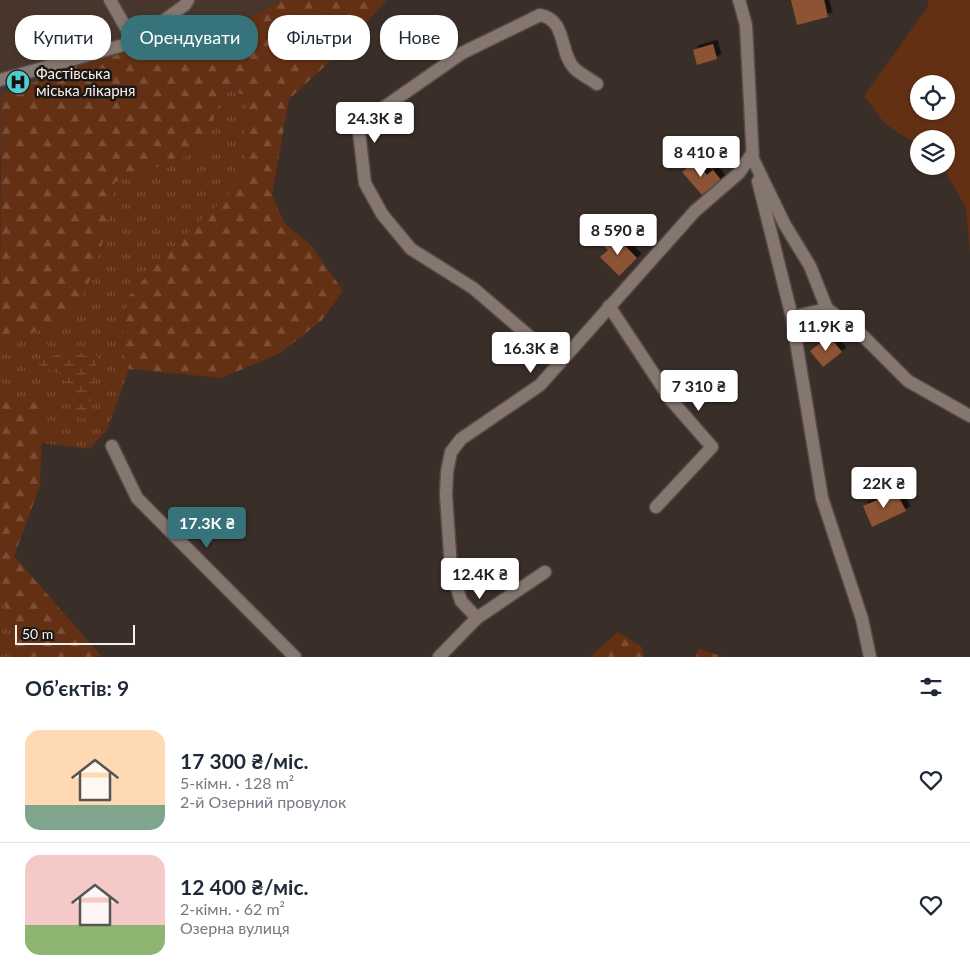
<!DOCTYPE html>
<html lang="uk">
<head>
<meta charset="utf-8">
<style>
	body { margin:0; font-family:Lato,sans-serif; background:#f2f2f3; color:#1f2937; height:100vh; display:flex; flex-direction:column; font-size:19px; white-space:nowrap }
	* { box-sizing:border-box; margin:0 }
	p { font-size:16px; color:#747a83 }
	.icon { flex:none; width:28px; height:28px; fill:none; stroke:currentColor; stroke-width:2; stroke-linecap:round; stroke-linejoin:round }
	.map { position:relative; height:657px; overflow:hidden }
	.drawer { display:flex; flex-direction:column; background:#fff; flex:1 }
	.drawer>* { flex:none }
	.hud { position:absolute; left:15px; top:15px; width:500px; height:45px; display:flex; gap:10px }
	.tools { position:absolute; left:910px; top:75px; display:grid; gap:10px }
	.tools a { display:grid; place-items:center; width:45px; height:45px; border-radius:50%; background:#fff; box-shadow:0 1px 4px #0004; font-size:25px }
	.scale { position:absolute; left:15px; bottom:12px; width:120px; box-sizing:border-box; padding-left:5px; border:2px solid #f8f0ec; border-top:0; font-size:14px; line-height:18px; white-space:nowrap; color:#f8f0ec; -webkit-text-stroke:4px #1d1815; paint-order:stroke }
	.price { position:absolute; translate:-50% -42px; padding:0 11px; border-radius:5px; background:#fff; color:#222; font-size:16px; line-height:32px; filter:drop-shadow(0 1px 2px #0008) }
	.price::after { content:''; position:absolute; left:50%; top:30px; width:15px; height:11px; margin-left:-8px; background:inherit; clip-path:polygon(0 0,100% 0,50% 100%) }
	.price.current { background:#36737b; color:#fff }
	ul { padding:0; list-style:none }
	li { display:flex; align-items:center; gap:15px; height:125px; padding:0 25px }
	li+li { border-top:1px solid #e0e1e3 }
	li span { display:grid; place-items:center; flex:none; width:140px; height:100px; border-radius:15px; color:#555 }
	li>.icon { margin-inline-start:auto }
	span .icon { width:60px; height:60px; fill:#fffc; stroke-width:1 }
	li b { font-size:21px }
	h2 { display:flex; justify-content:space-between; align-items:center; height:60px; padding:0 25px; font-size:21px }
	.chip { padding:0 18px; border-radius:20px; background:#fff; box-shadow:0 1px 4px #0004; font-size:18px; line-height:45px }
	.chip.current { background:#36737b; color:#fff }
	.map>svg:first-child { display:block }
</style>
</head>
<body>
<div class="map">
<svg width="970" height="657" viewBox="0 0 970 657">
	<defs>
		<pattern id="grass-tufts" width="24" height="20" patternUnits="userSpaceOnUse" patternTransform="scale(1.25)"><rect width="24" height="20" fill="#643013"/><path d="M3 7l-1-3M5 7V3M7 7l1-3M15 17l-1-3M17 17v-4M19 17l1-3" fill="none" stroke="#7b4e36"/></pattern>
		<pattern id="forest-firs" width="22" height="20" patternUnits="userSpaceOnUse" patternTransform="scale(1.25)"><rect width="22" height="20" fill="#643013"/><path d="M5 1l3.5 6h-7zM16 11l3.5 6h-7z" fill="#7b4e36"/></pattern>
		<pattern id="wetland-marsh" width="20" height="14" patternUnits="userSpaceOnUse" patternTransform="scale(1.25)"><rect width="20" height="14" fill="#643013"/><path d="M1 5h8M5 5V1M11 12h8M15 12V8" fill="none" stroke="#7b4e36"/></pattern>
		<pattern id="cemetery-stones" width="16" height="16" patternUnits="userSpaceOnUse" patternTransform="scale(1.25)"><rect width="16" height="16" fill="#643013"/><path d="M2 7V4a2 2 0 0 1 4 0v3zM10 15v-3a2 2 0 0 1 4 0v3z" fill="#7b4e36"/></pattern>
		<filter id="shadow"><feDropShadow dx="4.5" dy="-4.5" stdDeviation="0" flood-color="#0009"/></filter>
	</defs>
	<rect width="100%" height="100%" fill="#3a2e28"/>
	<!-- built -->
	<path fill="#48362d" d="M0,0H282L244,21L71,67L0,155Z"/>
	<!-- grass -->
	<g fill="url(#grass-tufts)">
		<path d="M222,88L247,96L243,181L166,254L128,297L121,346L129,369L107,430L90,449L42,443L43,398L0,397V345L73,317C95,273 108,231 115,182L204,150Z"/>
		<path d="M0,586L17,657H0Z"/>
	</g>
	<!-- forest -->
	<g fill="url(#forest-firs)">
		<path d="M282,0H387L338,54L289,99L272,195L285,224L311,245L343,291L322,320L280,353L222,378L129,369L121,346L128,297L166,254L243,181L247,96L223,88L204,150L115,182C108,232 96,272 73,317L0,345L1,96L71,67L244,21Z"/>
		<path d="M0,397L43,398L40,486L14,556L102,657H17L0,586Z"/>
		<path d="M618,632L641,646L644,657H590Z"/>
	</g>
	<!-- wetland -->
	<path fill="url(#wetland-marsh)" d="M71,351L98,356L90,404L81,420L61,374L28,363Z"/>
	<!-- cemetery -->
	<path fill="url(#cemetery-stones)" d="M698,649L724,657H696Z"/>
	<!-- park -->
	<path fill="#643013" fill-rule="evenodd" d="M927,0H970V254L966,208L942,166H946V139H919V146L885,124L864,96L929,5ZM919,84H946V111H919Z"/>
	<!-- building -->
	<g fill="#8d5336" filter="url(#shadow)">
		<path d="M791,0H824L828,17L797,25Z"/>
		<path d="M713,44L717,59L697,65L693,50Z"/>
		<path d="M695,161L707,175L713,170L721,180L702,195L682,172Z"/>
		<path d="M614,235L637,258L619,276L600,257L608,250L603,245Z"/>
		<path d="M829,336L842,352L823,367L810,351Z"/>
		<path d="M896,492L906,511L872,527L863,506Z"/>
	</g>
	<g fill="none" stroke-linecap="round" stroke-linejoin="round">
		<!-- minor casing -->
		<g stroke="#554a46" stroke-width="15">
			<g id="minor">
				<path d="M110,0L134,42"/>
				<path d="M739,0L746,25L753,161"/>
				<path d="M0,80L134,42L185,5L188,0"/>
				<path d="M758,181L792,317L822,498L862,619L870,657"/>
				<path d="M609,306L671,400L712,447L656,507"/>
				<path d="M792,317L827,309"/>
				<path d="M561,359L543,348L473,288L411,249L382,214L365,183L359,132L373,115L462,53L540,15C567,20 559,52 574,68C580,74 590,79 597,84"/>
				<path d="M112,446L137,498L295,657"/>
				<path d="M477,618L461,601L451,569L446,495L447,472L451,452L461,439L540,385L695,211L739,173L751,155L785,225L810,266L827,309L856,329L908,381L970,416"/>
				<path d="M439,657L477,618L545,572"/>
			</g>
		</g>
		<!-- minor -->
		<use href="#minor" stroke="#857770" stroke-width="12"/>
	</g>
	<!-- icons -->
	<defs>
		<g id="hospital-disc" transform="scale(1.25)"><circle r="9.5" fill="#52cdcf" stroke="#1d1815"/><path d="M-5-5h3v3.5h4V-5h3V5h-3V1.5h-4V5h-3Z" fill="#111"/></g>
	</defs>
	<g fill-rule="evenodd">
		<use href="#hospital-disc" x="18" y="82"/>
	</g>
	<g text-anchor="middle" dominant-baseline="central" stroke-width="5" stroke-linejoin="round" paint-order="stroke">
		<!-- poi labels -->
		<g font-size="15" fill="#f8f0ec" stroke="#1d1815" text-anchor="start">
			<text x="36" y="73">Фастівська<tspan x="36" dy="17">міська лікарня</tspan></text>
		</g>
	</g>
</svg>
<div class="tools">
<a><svg class="icon" aria-label="locate" viewBox="0 0 24 24"><circle cx="12" cy="12" r="6"/><path d="M12 2v4M12 18v4M2 12h4M18 12h4"/></svg></a>
<a><svg class="icon" aria-label="layers" viewBox="0 0 24 24"><path d="M12 4l9 5-9 5-9-5zM3 14l9 5 9-5"/></svg></a>
</div>
<div class="scale">50 m</div>
<b class="price" style="left:375px;top:144px">24.3K ₴</b>
<b class="price" style="left:701px;top:178px">8 410 ₴</b>
<b class="price" style="left:618px;top:256px">8 590 ₴</b>
<b class="price" style="left:826px;top:352px">11.9K ₴</b>
<b class="price" style="left:531px;top:374px">16.3K ₴</b>
<b class="price" style="left:699px;top:412px">7 310 ₴</b>
<b class="price" style="left:884px;top:509px">22K ₴</b>
<b class="price current" style="left:207px;top:549px">17.3K ₴</b>
<b class="price" style="left:480px;top:600px">12.4K ₴</b>
<div class="hud">
<a class="chip">Купити</a>
<a class="chip current">Орендувати</a>
<a class="chip">Фільтри</a>
<a class="chip">Нове</a>
</div>
</div>
<section class="drawer">
<h2>Об’єктів: 9<svg class="icon" aria-label="filters" viewBox="0 0 24 24"><path d="M4 7h16M4 17h16"/><circle cx="9" cy="7" r="2"/><circle cx="15" cy="17" r="2"/></svg></h2>
<ul>
<li><span style="background:linear-gradient(#ffd9b3 75%,#7fa58c 0)"><svg class="icon" aria-label="home" viewBox="0 0 24 24"><path d="M3 11l9-7 9 7M6 9v11h12V9"/></svg></span><div><b>17 300 ₴/міс.</b><p>5-кімн. · 128 m²</p><p>2-й Озерний провулок</p></div><svg class="icon" aria-label="heart" viewBox="0 0 24 24"><path d="M12 20l-8-8c-3-5 5-10 8-4 3-6 11-1 8 4z"/></svg></li>
<li><span style="background:linear-gradient(#f6c9c9 70%,#8fb573 0)"><svg class="icon" aria-label="home" viewBox="0 0 24 24"><path d="M3 11l9-7 9 7M6 9v11h12V9"/></svg></span><div><b>12 400 ₴/міс.</b><p>2-кімн. · 62 m²</p><p>Озерна вулиця</p></div><svg class="icon" aria-label="heart" viewBox="0 0 24 24"><path d="M12 20l-8-8c-3-5 5-10 8-4 3-6 11-1 8 4z"/></svg></li>
</ul>
</section>
</body>
</html>
